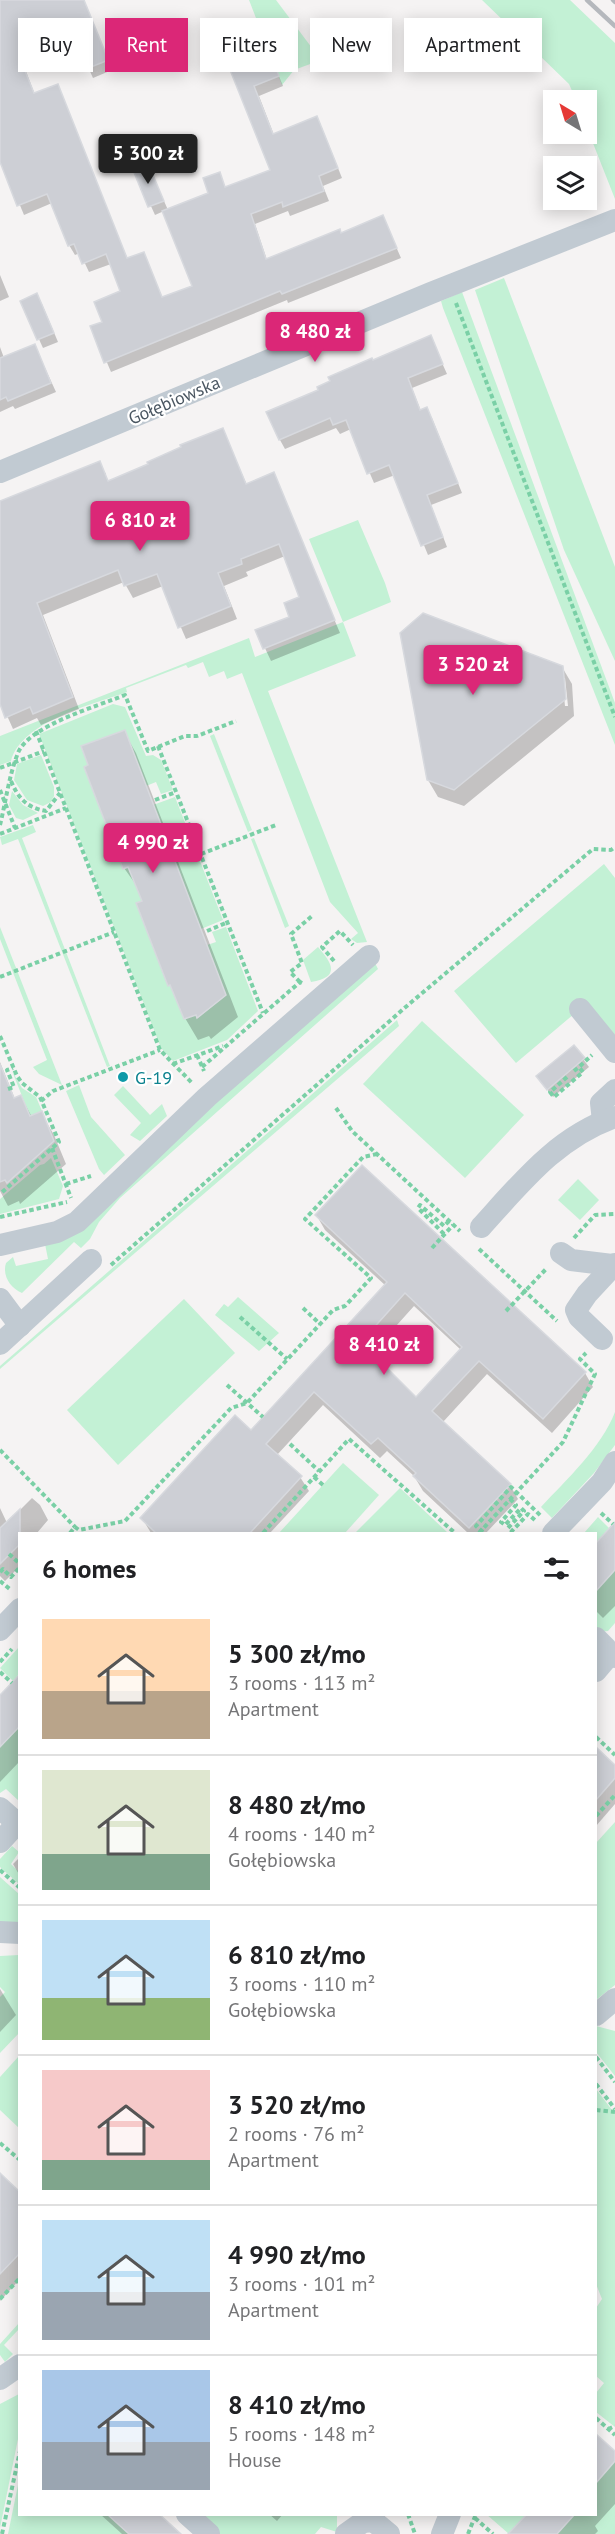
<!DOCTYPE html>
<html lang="en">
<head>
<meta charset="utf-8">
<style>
	body { margin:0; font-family:"PT Sans",sans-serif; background:#f2f2f2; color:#202124; height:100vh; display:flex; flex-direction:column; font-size:22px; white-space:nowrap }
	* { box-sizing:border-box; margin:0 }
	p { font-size:20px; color:#757577 }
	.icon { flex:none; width:33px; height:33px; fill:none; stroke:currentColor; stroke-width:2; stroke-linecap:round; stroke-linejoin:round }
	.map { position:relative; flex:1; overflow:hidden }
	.sheet { position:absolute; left:18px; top:1532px; width:579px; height:984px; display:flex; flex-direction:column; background:#fff; border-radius:0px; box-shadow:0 3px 15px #0003 }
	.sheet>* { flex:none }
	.hud { position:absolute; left:18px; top:18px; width:579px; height:54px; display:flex; gap:12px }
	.needle { width:39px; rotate:322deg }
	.controls { position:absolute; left:543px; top:90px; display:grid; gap:12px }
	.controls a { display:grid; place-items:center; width:54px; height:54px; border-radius:0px; background:#fff; box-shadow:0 3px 15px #0003; font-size:30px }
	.price { position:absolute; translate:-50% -51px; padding:0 14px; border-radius:6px; background:#db2777; color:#fff; font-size:20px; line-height:39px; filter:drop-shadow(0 2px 3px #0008) }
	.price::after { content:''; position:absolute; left:50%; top:36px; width:18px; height:14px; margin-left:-9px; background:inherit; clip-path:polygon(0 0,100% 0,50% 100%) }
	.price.selected { background:#222; color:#fff }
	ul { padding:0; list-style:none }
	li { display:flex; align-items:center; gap:18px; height:150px; padding:0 24px }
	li+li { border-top:2px solid #e0e0e0 }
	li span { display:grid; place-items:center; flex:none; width:168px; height:120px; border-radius:0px; color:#555 }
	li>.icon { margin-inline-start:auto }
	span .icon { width:72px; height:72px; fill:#fffc; stroke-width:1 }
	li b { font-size:26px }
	h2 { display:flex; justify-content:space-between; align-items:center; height:72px; padding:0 24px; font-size:26px }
	.tag { padding:0 21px; border-radius:0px; background:#fff; box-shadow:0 3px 15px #0003; font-size:21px; line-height:54px }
	.tag.selected { background:#db2777; color:#fff }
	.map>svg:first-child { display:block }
</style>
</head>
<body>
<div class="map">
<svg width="615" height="2534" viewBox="0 0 615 2534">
	<rect width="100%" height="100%" fill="#f5f3f3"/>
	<!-- green -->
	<g fill="#c3f1d5">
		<path d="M249,0H276L321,60L294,70L282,85Z"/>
		<path d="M482,0H570L615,43V199L587,128L586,100H576L569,84Z"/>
		<path d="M504,278L615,567V661L564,550L475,290Z"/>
		<path d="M462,292L615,703V745L443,308L441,301Z"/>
		<path d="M358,520L385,583L391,602L343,622L356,656L268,691L367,942L357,943L351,939L358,933L330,902L242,673L227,679L224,671L209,677L203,662L188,668L186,665L126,688L127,692C91,705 22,721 11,761L0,765V736L249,638L255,657L343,622L309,539Z"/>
		<path d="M113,704L125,707L146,756L153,755L161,760L173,790L161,794L156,782L146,786L125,730L81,747L88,765L84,768L123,868L128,867L142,901L137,903L184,1019L196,1015L198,1018L226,995L207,945L216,942L212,932L226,927L258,1011L227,1040L173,1061L161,1048L39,734Z"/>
		<path d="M214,734L252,830L248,832L210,736Z"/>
		<path d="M41,755L54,787V796L51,802L43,806L27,800L14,780L17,764Z"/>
		<path d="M12,791L23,805L38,813L23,820L16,818L9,805Z"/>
		<path d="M175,797L223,920L201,929L153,805Z"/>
		<path d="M33,825L36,832L22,838L110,1066L107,1067L18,839L2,845L0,837Z"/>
		<path d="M254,838L289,926L285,928L251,839Z"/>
		<path d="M604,864L615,878V1035L587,1003L516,1063L454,991Z"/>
		<path d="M0,927L62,1085L39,1074L33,1067L47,1060L0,939Z"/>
		<path d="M318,947C332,963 341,977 311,982L303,960Z"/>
		<path d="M375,963L378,969L120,1198L99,1222L90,1239L81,1248L74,1242L22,1293C10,1288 2,1275 6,1263L13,1257L16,1266L48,1259L45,1244Z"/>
		<path d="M397,1020L399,1026L0,1369V1366Z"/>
		<path d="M422,1021L524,1115L465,1178L363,1084Z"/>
		<path d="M12,1071L22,1088L36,1097L42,1111L20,1120L26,1106Z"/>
		<path d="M79,1085L91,1117L125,1155L104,1175L99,1169L66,1091Z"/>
		<path d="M123,1086L150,1115L162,1104L167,1116L140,1141L130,1135L141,1123L114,1095Z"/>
		<path d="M51,1158L63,1186L59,1199L0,1214V1199L40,1165L44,1164Z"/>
		<path d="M578,1179L599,1200L580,1220L558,1200Z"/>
		<path d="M238,1297L279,1333L259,1351L215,1315L224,1304L228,1307Z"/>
		<path d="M184,1299L235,1353L118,1465L67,1410Z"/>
		<path d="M615,1412V1445L594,1473L552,1518L541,1507C567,1479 601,1448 615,1412Z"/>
		<path d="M343,1463L379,1495L345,1533H279Z"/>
		<path d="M400,1488L448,1533H355Z"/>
		<path d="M598,1517L609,1528L596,1543V1533H584Z"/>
		<path d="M615,1570V1623L608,1631L599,1632L596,1629V1591Z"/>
		<path d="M19,1647V1674L13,1681L0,1668Z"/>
		<path d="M19,1726V1801L6,1789L0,1793V1747Z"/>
		<path d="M615,1822V1985L596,2000V1843Z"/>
		<path d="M12,1846L19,1852L11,1864L19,1872V1884L0,1867V1859Z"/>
		<path d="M0,1877L19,1894V1926L0,1925Z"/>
		<path d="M19,1955V2033L0,2053V1997L5,1992L0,1987V1956Z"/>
		<path d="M596,2026L615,2031V2076L596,2052Z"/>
		<path d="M19,2056V2128L0,2110V2077Z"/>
		<path d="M596,2089L615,2114V2427L596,2412V2393L604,2383L596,2376V2308L602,2299L596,2284Z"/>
		<path d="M19,2323V2329L4,2345L13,2354L5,2362L0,2355V2344Z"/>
		<path d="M19,2394V2434L0,2528V2404Z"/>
		<path d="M615,2461V2534H557L575,2514H596V2483Z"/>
		<path d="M19,2480L20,2514H107L129,2534H8Z"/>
		<path d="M197,2514H337V2532L321,2527L315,2534H218Z"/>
		<path d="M486,2514H527L521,2520L524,2524L515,2534H509Z"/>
	</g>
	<!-- shadow -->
	<g fill="#0003" fill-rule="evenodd">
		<path d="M0,0H84L112,70L93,78L78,45L24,66L35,95L57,86L128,260L143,253L163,299L194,286L164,211L155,215L135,171L148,165L168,210L210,194L219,174L226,188L271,171L232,70L270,55L283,86L259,96L274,135L322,128L342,178L323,186L329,201L290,216L288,211L255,224L267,260L341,234L383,217L401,258L288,303L287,300L111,372L92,327L103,323L122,292L111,264L89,272L80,253L75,255L69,245L52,203L24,215L0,157Z"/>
		<path d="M0,275L9,297L0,301Z"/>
		<path d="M22,302L42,304L58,342L43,348Z"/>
		<path d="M430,336L447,374L412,388L421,411L426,409L432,418L462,493L431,505L447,547L428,555L395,475L374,483L351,429L340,434L336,428L285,449L280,440L320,391L372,362Z"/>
		<path d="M35,346L56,392L15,409L13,406L0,412V347L4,358Z"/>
		<path d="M222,429L247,485L273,474L340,633L271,661L257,631L291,618L301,597L285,556L246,572L248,576L224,586L237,619L186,639L163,586L133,598L124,582L43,615L79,709L41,725L37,718L13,729L0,700V505L99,463L106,474H103L109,488L150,465Z"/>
		<path d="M562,667L572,684L574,716L464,806L438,797L428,780ZM562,678H565L568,706H565Z"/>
		<path d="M124,732L136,753L238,1017L211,1039L209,1036L198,1040L185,1018L139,889L124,868Z"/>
		<path d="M574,1047L589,1067L553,1097L538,1077Z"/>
		<path d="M0,1062L15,1099L21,1097L32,1117L41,1113L54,1135L66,1164L20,1204L19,1201L8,1206L0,1191Z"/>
		<path d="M317,1216L585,1373L593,1387L552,1433L487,1374L443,1422L510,1485L518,1499L486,1533H468L423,1491L414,1476L387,1451L380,1458L323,1405L277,1455L300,1477L309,1491L270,1533H151L142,1518L251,1432L386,1286L325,1230ZM414,1306L461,1350L416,1399L371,1354Z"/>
		<path d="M32,1498L40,1505L48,1520L37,1533H20V1566L5,1581L0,1576V1508L7,1523Z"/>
		<path d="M615,1525V1606L603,1618L596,1611V1546Z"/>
		<path d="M20,1676V1761L0,1782V1697Z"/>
		<path d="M596,1749L615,1767V1804L596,1826Z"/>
		<path d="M20,1857V1876L13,1864Z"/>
		<path d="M0,1989L16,2015L0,2032Z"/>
		<path d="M0,2175L20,2194V2279L0,2301Z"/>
		<path d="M596,2436L615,2453V2504L595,2526L598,2531L595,2534H510L529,2514H596Z"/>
		<path d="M100,2514H156L178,2534H122Z"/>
		<path d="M269,2514H283L277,2521Z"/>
	</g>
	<!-- building -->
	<g fill="#cdcfd5" stroke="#d7d9de" stroke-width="1.5" fill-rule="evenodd">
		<path d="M0,0H84L106,54V61L86,69L73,35L19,56L34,93L58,84L127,258L144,252L162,297L192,286L162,211L208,193L203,178L220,172L225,187L270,170L230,70L270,53L279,76L254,86L273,134L317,116L338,168L319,176L324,191L283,207L282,202L251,214L266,259L340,229L341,233L383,215L397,248L282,294L280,291L104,363L90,326L102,322L94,302L120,291L106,254L82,264L74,244L68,246L47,194L17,206L0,162Z"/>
		<path d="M148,163L164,201L148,207L133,170Z"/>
		<path d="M37,293L54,333L37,340L20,301Z"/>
		<path d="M431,335L443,364L408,378L420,410L427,407L458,483L427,495L443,537L421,546L389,465L367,474L346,420L333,425L330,418L279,440L266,412L318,390L317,387L330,381L328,377L372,358L373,360Z"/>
		<path d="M35,344L51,383L8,401L6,397L0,400V358Z"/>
		<path d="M223,428L246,484L274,472L335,620L263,649L255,630L289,617L284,603L299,597L279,544L241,559L242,564L218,573L231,606L178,628L157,574L124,586L118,570L37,603L73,697L33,714L30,707L5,718L0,704V501L100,461L108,481L148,464L147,462L181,447L180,445Z"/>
		<path d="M423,613L563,666L566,699L454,790L427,780L400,633Z"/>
		<path d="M125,730L226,995L197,1018L196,1015L184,1019L170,985L168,986L136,903L142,901L128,867L123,869L84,767L88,765L81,746Z"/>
		<path d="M574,1045L585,1058L547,1090L536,1076Z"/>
		<path d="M0,1064L14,1098L21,1095L30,1116L42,1111L54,1141L7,1183L5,1180L0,1182Z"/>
		<path d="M362,1165L586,1372L543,1419L479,1361L432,1411L511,1484L469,1528L413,1476L416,1473L378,1438L371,1444L314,1392L266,1444L302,1476L250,1533H156L140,1518L235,1415L251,1430L387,1282L315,1215ZM405,1293L462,1347L416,1397L361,1342Z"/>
		<path d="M20,1509V1544L0,1564V1528Z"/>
		<path d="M615,1522V1570L596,1591V1543Z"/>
		<path d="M20,1674V1726L0,1747V1695Z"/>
		<path d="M596,1747L615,1765V1778L596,1800Z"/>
		<path d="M0,2173L20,2192V2253L0,2274Z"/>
		<path d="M596,2434L615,2451V2461L596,2483Z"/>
		<path d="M107,2514H159L181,2534H129Z"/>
		<path d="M527,2514H575L557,2534H508Z"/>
	</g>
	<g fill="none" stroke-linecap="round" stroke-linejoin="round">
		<!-- path -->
		<g stroke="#7ad0a6" stroke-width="4" stroke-dasharray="4.5 3" stroke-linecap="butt">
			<path d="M456,303L615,717"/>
			<path d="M36,731L160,1050L193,1084"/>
			<path d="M158,746L263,1013"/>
			<path d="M0,768L44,751"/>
			<path d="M11,781C18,798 27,808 46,811L60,793"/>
			<path d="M0,790L15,828"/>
			<path d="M155,800L176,792"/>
			<path d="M0,825C6,801 9,775 18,753C28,726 98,706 125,695L148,751L185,736H197L236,721"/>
			<path d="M0,834L66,808"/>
			<path d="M201,854L276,825"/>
			<path d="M207,931L228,922"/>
			<path d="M334,961L322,947L340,931L353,945"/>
			<path d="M0,977L114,932"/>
			<path d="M300,982L290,972L302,963L291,934L312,916"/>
			<path d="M0,1036L17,1076L22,1083L40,1097L59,1142L0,1194"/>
			<path d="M197,1055L204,1071"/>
			<path d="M173,1064L223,1046"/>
			<path d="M202,1067L300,982L304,984"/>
			<path d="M574,1071L579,1067"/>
			<path d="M567,1077L550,1092L554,1097L583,1072L579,1067L592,1055"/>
			<path d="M8,1089L14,1087L7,1070L13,1068"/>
			<path d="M41,1101L53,1091L160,1050"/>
			<path d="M336,1108L352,1131L460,1231"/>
			<path d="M52,1148L71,1198"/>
			<path d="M66,1184L91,1176"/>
			<path d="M0,1217L67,1202"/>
			<path d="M444,1234L418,1208L420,1205L444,1226L449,1221"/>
			<path d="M574,1238L595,1215L615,1214"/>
			<path d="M432,1248L453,1225"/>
			<path d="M479,1249L557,1321"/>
			<path d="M111,1265L408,1005L593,849L611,850L615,847"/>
			<path d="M303,1308L320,1324"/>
			<path d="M506,1311L547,1268"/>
			<path d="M240,1317L287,1359"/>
			<path d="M227,1385L263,1417"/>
			<path d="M290,1444L319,1471"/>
			<path d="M0,1450L75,1527"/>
			<path d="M314,1477L323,1485"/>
			<path d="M510,1499L516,1505L501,1522L505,1525L521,1508L524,1511L508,1528L512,1531L528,1514L537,1522"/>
			<path d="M601,1513L613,1524"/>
			<path d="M483,1532L476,1526L511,1487L541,1516"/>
			<path d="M70,1533L75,1527L79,1530L125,1521L231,1408L247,1403L333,1310L345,1306L371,1278L305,1219L363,1157L377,1154"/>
			<path d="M263,1533L349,1439L455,1533"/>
			<path d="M479,1533L563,1442L595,1374L580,1359L586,1353"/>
			<path d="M9,1554L20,1564"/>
			<path d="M0,1572L3,1569L11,1577L20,1567"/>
			<path d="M0,1581L11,1590"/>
			<path d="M0,1662L12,1649"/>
			<path d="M0,1672L12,1683"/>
			<path d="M596,1737L615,1755"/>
			<path d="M596,1816L615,1795"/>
			<path d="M0,1870L20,1888"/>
			<path d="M596,2057L615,2082"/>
			<path d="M596,2084L615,2109"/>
			<path d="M596,2110L615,2112"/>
			<path d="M0,2143L20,2160"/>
			<path d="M0,2299L20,2278"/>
			<path d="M596,2418L615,2435"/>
			<path d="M608,2429L615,2426"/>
			<path d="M408,2514L415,2534"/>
			<path d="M475,2518L493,2534"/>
			<path d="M2,2534L20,2451"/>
			<path d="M468,2534L476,2514"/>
		</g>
		<!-- minor -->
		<g stroke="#c1cad2" stroke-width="22">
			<path d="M0,472L431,293L615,220"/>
			<path d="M580,1009L615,1052"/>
			<path d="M603,1121L601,1103L615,1090"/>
			<path d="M481,1227C521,1183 557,1137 615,1117"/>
			<path d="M0,1245L57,1232L77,1222L207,1097L369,956"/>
			<path d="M561,1253L571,1260L612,1265"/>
			<path d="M0,1299L20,1326"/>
			<path d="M602,1339L579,1317L576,1310L587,1294L615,1264"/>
			<path d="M0,1344L91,1260"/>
			<path d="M553,1533L602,1482L615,1462"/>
			<path d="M0,1630L20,1609"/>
			<path d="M596,1638L615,1657"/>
			<path d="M596,1671L611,1653"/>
			<path d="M0,1808L17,1823"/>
			<path d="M0,1842L20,1820"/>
			<path d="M0,1932L20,1933"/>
			<path d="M596,2015L615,1999"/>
			<path d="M0,2379L20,2365"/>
			<path d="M187,2514L209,2534"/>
			<path d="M365,2514L389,2534"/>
			<path d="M346,2534L363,2522L374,2521"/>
			<path d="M442,2534L450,2514"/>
		</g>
		<!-- rail -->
		<g stroke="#b5b8bd" stroke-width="4.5">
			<path d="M587,0L615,26"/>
			<path d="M613,0L615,2"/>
		</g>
	</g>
	<!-- markers -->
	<circle fill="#0f9aa8" stroke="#fff" stroke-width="2" cx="123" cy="1077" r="6"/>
	<g text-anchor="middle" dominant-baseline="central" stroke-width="4.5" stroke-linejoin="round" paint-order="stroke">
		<!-- street labels -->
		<g font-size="18" fill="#4a5661" stroke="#fff">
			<text transform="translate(174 400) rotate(-23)">Gołębiowska</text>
		</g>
		<!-- culture labels -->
		<g font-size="18" fill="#0d838f" stroke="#fff" text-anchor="start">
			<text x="135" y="1077">G-19</text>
		</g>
	</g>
</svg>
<div class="controls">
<a><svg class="needle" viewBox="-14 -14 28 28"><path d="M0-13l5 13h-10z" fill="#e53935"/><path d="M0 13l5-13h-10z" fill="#757577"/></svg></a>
<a><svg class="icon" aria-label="layers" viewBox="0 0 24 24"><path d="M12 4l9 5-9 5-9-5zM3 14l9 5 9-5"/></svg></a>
</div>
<b class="price selected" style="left:148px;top:185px">5 300 zł</b>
<b class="price" style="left:315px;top:363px">8 480 zł</b>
<b class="price" style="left:140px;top:552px">6 810 zł</b>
<b class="price" style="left:473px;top:696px">3 520 zł</b>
<b class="price" style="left:153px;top:874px">4 990 zł</b>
<b class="price" style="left:384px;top:1376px">8 410 zł</b>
<div class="hud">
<a class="tag">Buy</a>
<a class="tag selected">Rent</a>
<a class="tag">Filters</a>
<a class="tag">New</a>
<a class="tag">Apartment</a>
</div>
<section class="sheet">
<h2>6 homes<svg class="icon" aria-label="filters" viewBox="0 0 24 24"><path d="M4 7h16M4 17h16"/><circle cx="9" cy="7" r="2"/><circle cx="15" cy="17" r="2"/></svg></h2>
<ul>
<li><span style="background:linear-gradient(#ffd9b3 60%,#b9a48a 0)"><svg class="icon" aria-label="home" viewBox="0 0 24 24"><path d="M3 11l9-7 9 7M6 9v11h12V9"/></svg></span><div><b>5 300 zł/mo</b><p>3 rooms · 113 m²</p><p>Apartment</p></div></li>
<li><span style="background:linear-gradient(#dfe7d0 70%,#7fa58c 0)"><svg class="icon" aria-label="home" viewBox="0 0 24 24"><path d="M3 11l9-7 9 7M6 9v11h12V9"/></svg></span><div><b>8 480 zł/mo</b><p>4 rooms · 140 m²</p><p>Gołębiowska</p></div></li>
<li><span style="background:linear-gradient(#bfe0f5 65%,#8fb573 0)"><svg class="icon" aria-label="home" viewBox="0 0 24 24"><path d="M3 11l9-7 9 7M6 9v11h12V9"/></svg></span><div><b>6 810 zł/mo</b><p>3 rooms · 110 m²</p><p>Gołębiowska</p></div></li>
<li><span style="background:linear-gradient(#f6c9c9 75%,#7fa58c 0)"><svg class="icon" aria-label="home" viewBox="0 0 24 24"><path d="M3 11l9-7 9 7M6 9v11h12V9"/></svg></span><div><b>3 520 zł/mo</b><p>2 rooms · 76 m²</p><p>Apartment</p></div></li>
<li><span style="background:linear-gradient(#bfe0f5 60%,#9aa5b1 0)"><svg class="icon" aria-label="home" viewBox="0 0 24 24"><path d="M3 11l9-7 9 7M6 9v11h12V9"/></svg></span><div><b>4 990 zł/mo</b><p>3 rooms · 101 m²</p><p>Apartment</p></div></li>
<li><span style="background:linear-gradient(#a9c7e8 60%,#9aa5b1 0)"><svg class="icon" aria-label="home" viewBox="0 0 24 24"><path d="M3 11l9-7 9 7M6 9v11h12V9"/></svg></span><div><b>8 410 zł/mo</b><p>5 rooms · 148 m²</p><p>House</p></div></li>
</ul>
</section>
</div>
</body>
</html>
